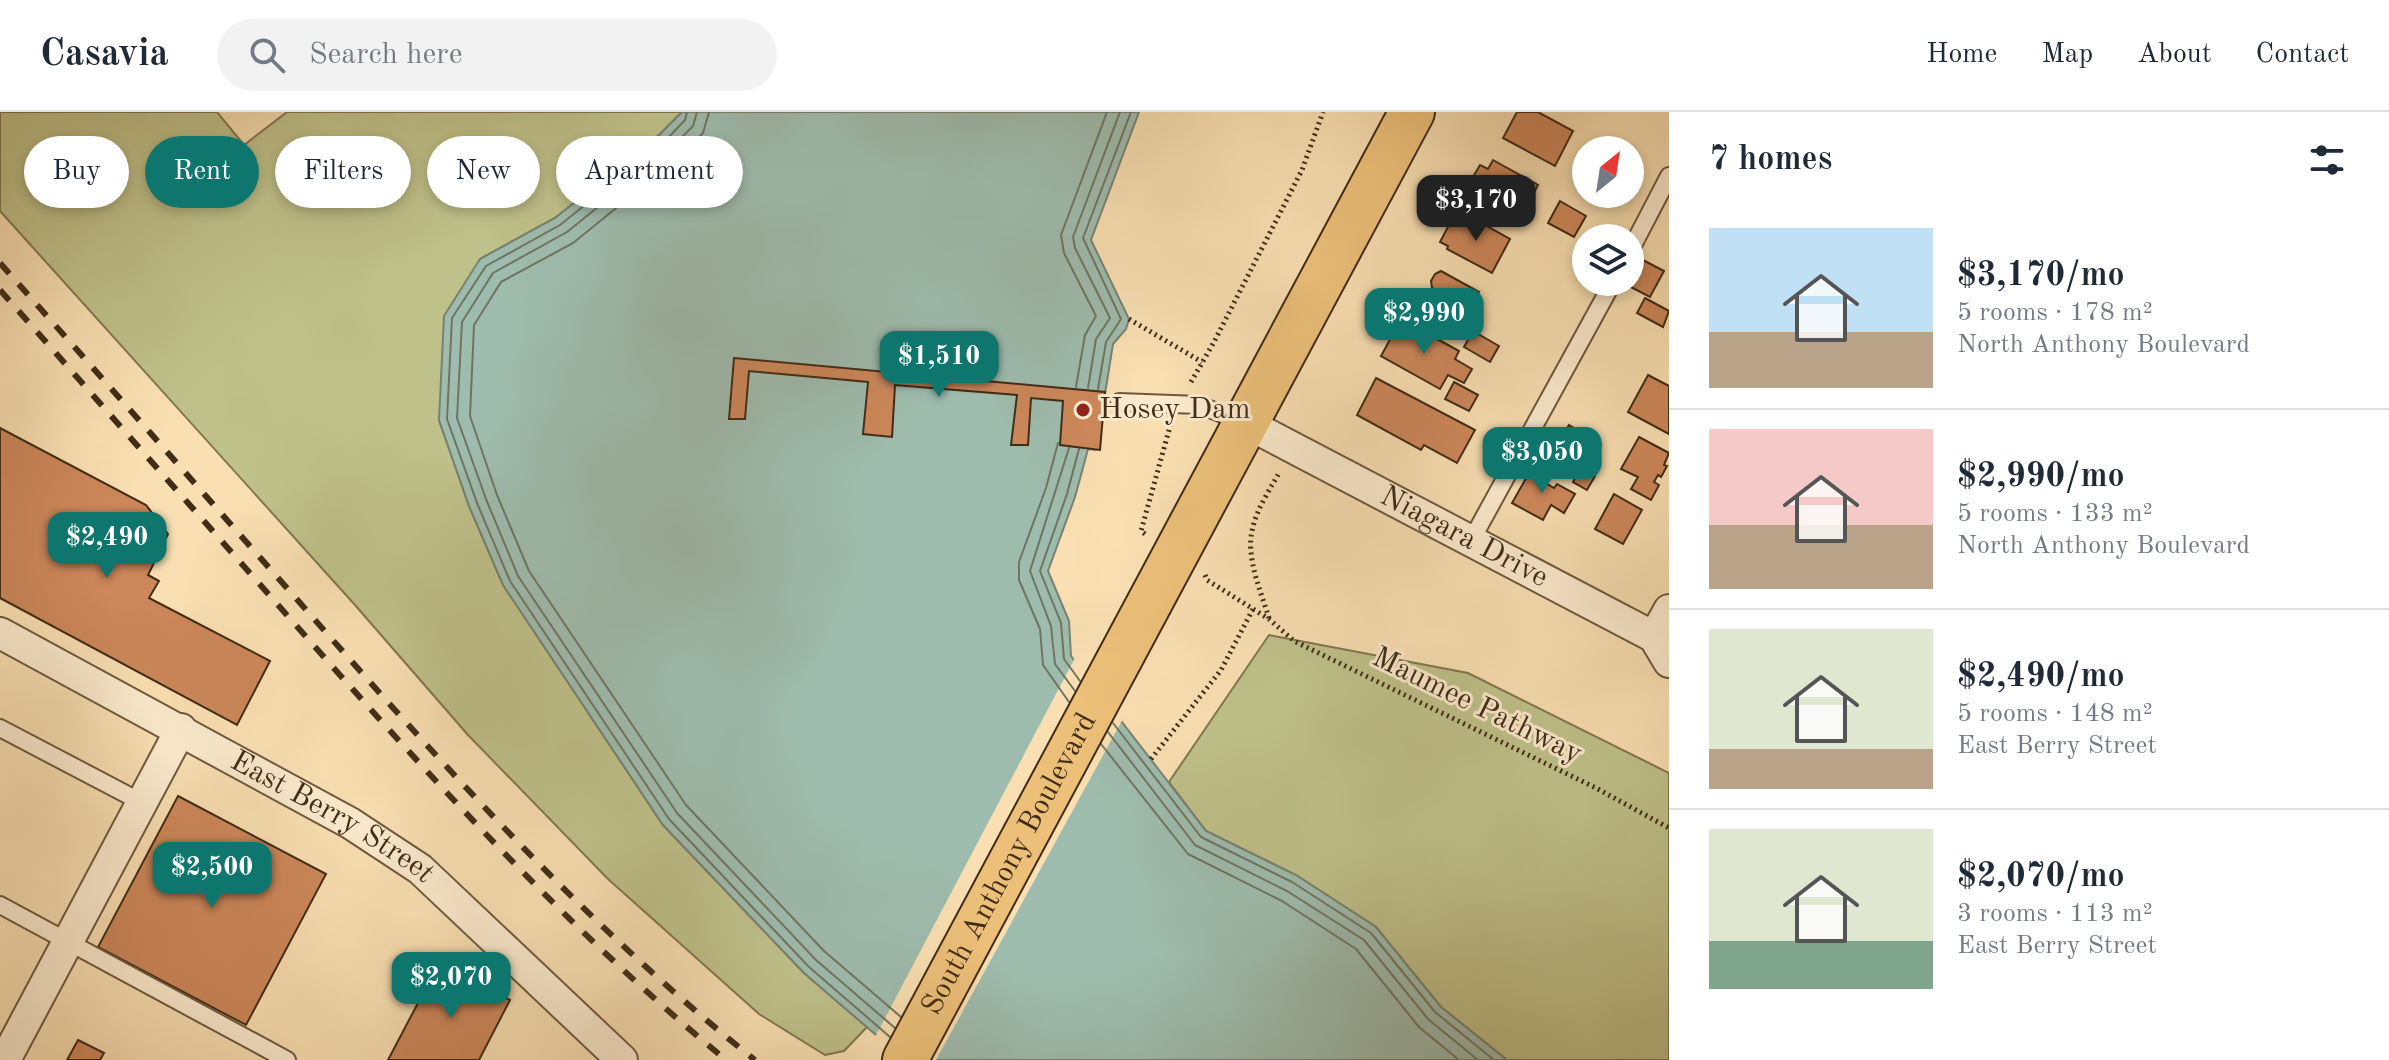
<!DOCTYPE html>
<html lang="en">
<head>
<meta charset="utf-8">
<style>
	body { margin:0; font-family:"Old Standard TT",serif; background:#f2f2f3; color:#1f2937; height:100vh; display:flex; flex-direction:column; font-size:30px; white-space:nowrap }
	* { box-sizing:border-box; margin:0 }
	p { font-size:26px; color:#747a83 }
	.icon { flex:none; width:44px; height:44px; fill:none; stroke:currentColor; stroke-width:2; stroke-linecap:round; stroke-linejoin:round }
	.map { position:relative; flex:1; overflow:hidden }
	.drawer { display:flex; flex-direction:column; background:#fff; width:720px }
	.drawer>* { flex:none }
	.hud { position:absolute; left:24px; top:24px; width:760px; height:72px; display:flex; gap:16px }
	.needle { width:52px; rotate:30deg }
	.controls { position:absolute; left:1572px; top:24px; display:grid; gap:16px }
	.controls a { display:grid; place-items:center; width:72px; height:72px; border-radius:50%; background:#fff; box-shadow:0 4px 12px #0003; font-size:40px }
	.price { position:absolute; translate:-50% -68px; padding:0 18px; border-radius:16px; background:#0f766e; color:#fff; font-size:26px; line-height:52px; filter:drop-shadow(0 2px 4px #0008) }
	.price::after { content:''; position:absolute; left:50%; top:48px; width:24px; height:18px; margin-left:-12px; background:inherit; clip-path:polygon(0 0,100% 0,50% 100%) }
	.price.on { background:#222; color:#fff }
	ul { padding:0; list-style:none }
	li { display:flex; align-items:center; gap:24px; height:200px; padding:0 40px }
	li+li { border-top:2px solid #e0e1e3 }
	li span { display:grid; place-items:center; flex:none; width:224px; height:160px; border-radius:0px; color:#555 }
	li>.icon { margin-inline-start:auto }
	span .icon { width:96px; height:96px; fill:#fffc; stroke-width:1 }
	li b { font-size:34px }
	h2 { display:flex; justify-content:space-between; align-items:center; height:96px; padding:0 40px; font-size:34px }
	.pill { padding:0 28px; border-radius:36px; background:#fff; box-shadow:0 4px 12px #0003; font-size:28px; line-height:72px }
	.pill.on { background:#0f766e; color:#fff }
	header { display:flex; align-items:center; gap:48px; box-sizing:border-box; height:112px; padding:0 40px; background:#fff; border-bottom:2px solid #e0e1e3 }
	header strong { font-size:38px }
	nav { display:flex; gap:44px; margin-inline-start:auto; font-size:28px }
	.search { width:560px; height:72px; background:#f2f2f3; display:flex; align-items:center; gap:20px; box-sizing:border-box; padding:0 28px; border-radius:44px; color:#747a83; font-size:30px }
	main { display:flex; flex:1; min-height:0 }
	.map>svg:first-child { display:block }
</style>
</head>
<body>
<header>
<strong>Casavia</strong>
<div class="search"><svg class="icon" aria-label="search" viewBox="0 0 24 24"><circle cx="10" cy="10" r="6"/><path d="M15 15l6 6"/></svg>Search here</div>
<nav><a>Home</a><a>Map</a><a>About</a><a>Contact</a></nav>
</header>
<main>
<div class="map">
<svg width="1669" height="948" viewBox="0 0 1669 948">
	<rect width="100%" height="100%" fill="#f9dfb2"/>
	<filter id="stains"><feTurbulence type="fractalNoise" baseFrequency=".0025" numOctaves="4"/><feColorMatrix values="0 0 0 0 .2 0 0 0 0 .09 0 0 0 0 .02 0 0 0 .5 -.17"/></filter>
	<radialGradient id="worn" r=".72"><stop offset=".6" stop-color="#630" stop-opacity="0"/><stop offset="1" stop-color="#630" stop-opacity=".3"/></radialGradient>
	<!-- green -->
	<g fill="#bfc18a" stroke="#807650" stroke-width="2">
		<path d="M0,0H217L244,33L287,0H682L659,23L555,106L480,147L439,308L469,394L503,473L663,713L804,861L867,915L844,939L825,943L759,902L608,767L468,623L355,493L0,99Z"/>
		<path d="M1269,523L1468,561L1669,661V948H1507L1441,895L1376,815L1296,763L1206,719L1169,670Z"/>
	</g>
	<!-- water -->
	<path fill="#9ebcae" stroke="#788272" stroke-width="2" d="M682,0H1139L1091,128L1129,207L1126,217L1113,232L1096,338L1088,337L1075,385L1048,459L1069,509L1071,544L1206,719L1296,763L1376,815L1441,895L1507,948H905L804,861L663,713L503,473L469,394L439,308L444,204L480,147L555,106L659,23Z"/>
	<!-- pier -->
	<path fill="#f9dfb2" d="M1076,544L1124,605L936,948H899L874,927Z"/>
	<g fill="none" stroke-linecap="round" stroke-linejoin="round">
		<!-- shore -->
		<g stroke="#6f7462" stroke-width="2">
			<path d="M687,0L685,8L665,29L560,113L486,154L452,206L447,307L477,391L510,469L669,707L809,855L890,925"/>
			<path d="M697,0L693,14L671,36L567,120L493,161L462,210L457,306L486,387L518,464L677,701L816,848L895,916"/>
			<path d="M709,0L703,21L678,46L573,131L501,170L474,213L470,304L497,383L529,459L686,693L824,839L901,905"/>
			<path d="M1076,275L1085,223L1096,204L1064,141L1061,123L1107,0"/>
			<path d="M1088,276L1096,227L1110,206L1075,136L1073,125L1120,0"/>
			<path d="M1098,277L1106,230L1121,207L1083,126L1131,0"/>
			<path d="M1058,331L1046,376L1019,450V468L1040,517L1043,553L1069,590"/>
			<path d="M1069,336L1030,459L1051,514L1055,552L1075,579"/>
			<path d="M1079,337L1067,382L1040,459L1061,511L1064,547L1080,569"/>
			<path d="M1113,611L1201,725L1292,770L1371,821L1435,900L1494,948"/>
			<path d="M1108,620L1195,733L1287,779L1364,828L1428,907L1478,948"/>
			<path d="M1101,632L1188,742L1282,789L1356,837L1419,915L1459,948"/>
		</g>
	</g>
	<!-- building -->
	<g fill="#cc875a" stroke="#402c17" stroke-width="2">
		<path d="M1517,0H1538L1573,19L1555,54L1503,26Z"/>
		<path d="M1493,48L1538,73L1521,106L1476,82L1480,75L1470,70L1480,53L1488,57Z"/>
		<path d="M1560,89L1586,104L1574,125L1548,111Z"/>
		<path d="M1465,102L1510,127L1492,161L1447,137L1448,134L1440,130L1451,109L1459,113Z"/>
		<path d="M1639,146L1664,159L1650,185L1625,172L1630,170V163Z"/>
		<path d="M1441,159L1479,180L1472,194L1475,195L1469,207L1465,205L1458,219L1426,202L1438,179L1432,176L1431,169L1435,162Z"/>
		<path d="M1645,186L1669,199L1663,215L1637,201Z"/>
		<path d="M1401,207L1459,239L1455,247L1472,257L1464,271L1448,263L1440,277L1381,244Z"/>
		<path d="M1473,219L1499,234L1490,250L1464,235Z"/>
		<path d="M734,246L1105,280L1100,338L1060,333L1063,289L1031,286L1028,333H1011L1017,283L895,273L892,325L863,322L868,270L749,259L745,307H729Z"/>
		<path d="M1648,263L1669,274V322L1628,300Z"/>
		<path d="M1376,266L1475,318L1457,351L1424,333L1421,338L1357,303Z"/>
		<path d="M1454,270L1478,283L1469,299L1445,287Z"/>
		<path d="M1569,313L1601,332L1588,355L1556,336Z"/>
		<path d="M0,316L146,393L168,422L148,463L159,469L149,486L270,549L237,613L0,486Z"/>
		<path d="M1639,325L1669,341L1664,353L1667,354L1661,365L1658,363L1654,370L1659,373L1651,388L1631,377L1638,365L1621,357Z"/>
		<path d="M1533,354L1547,361L1542,369L1554,376L1557,372L1575,382L1564,401L1551,393L1543,408L1512,391Z"/>
		<path d="M1580,356L1595,364L1587,378L1573,370Z"/>
		<path d="M1614,382L1642,398L1623,432L1595,417Z"/>
		<path d="M178,684L326,762L246,913L98,835Z"/>
		<path d="M439,851L510,888L479,948H388Z"/>
		<path d="M78,928L104,941L100,948H67Z"/>
	</g>
	<g fill="none" stroke-linecap="round" stroke-linejoin="round">
		<!-- service casing -->
		<g stroke="#6e593e" stroke-width="20">
			<g id="service">
				<path d="M1630,139L1669,64"/>
				<path d="M1119,290L1199,293L1243,310"/>
				<path d="M1471,429L1613,170"/>
				<path d="M0,616L141,690"/>
				<path d="M0,793L287,948"/>
			</g>
		</g>
		<!-- minor casing -->
		<g stroke="#6e593e" stroke-width="34">
			<g id="minor">
				<path id="s1" d="M1246,311L1654,525L1669,550"/>
				<path id="s2" d="M0,521L350,711L420,757L622,948"/>
				<path d="M1654,525L1669,498"/>
				<path d="M5,948L181,617"/>
			</g>
		</g>
		<!-- primary casing -->
		<g stroke="#402c17" stroke-width="48">
			<g id="primary">
				<path id="s3" d="M905,948L1412,0"/>
			</g>
		</g>
		<!-- path -->
		<g stroke="#402c17" stroke-width="5" stroke-dasharray="2 4" stroke-linecap="butt">
			<path d="M1129,207L1202,250"/>
			<path d="M1191,270L1214,230L1302,58L1323,0"/>
			<path d="M1145,422L1141,419L1171,311"/>
			<path d="M1205,463L1207,468L1269,507L1294,529L1596,676L1669,716"/>
			<path d="M1269,506C1261,480 1246,446 1252,419C1256,398 1269,379 1279,361"/>
			<path d="M1151,647L1221,558L1253,497"/>
		</g>
		<!-- service -->
		<use href="#service" stroke="#fbeacd" stroke-width="16"/>
		<!-- minor -->
		<use href="#minor" stroke="#fbeacd" stroke-width="30"/>
		<!-- primary -->
		<use href="#primary" stroke="#ecc079" stroke-width="44"/>
		<!-- rail -->
		<g stroke="#402c17" stroke-width="6" stroke-dasharray="14 14" stroke-linecap="butt">
			<path d="M0,151C103,267 205,383 308,500C447,658 589,816 755,948"/>
			<path d="M0,178C98,289 195,399 293,510C428,663 568,818 726,948"/>
		</g>
	</g>
	<!-- markers -->
	<circle fill="#8f2418" stroke="#fbeacd" stroke-width="3" cx="1083" cy="298" r="8"/>
	<g text-anchor="middle" dominant-baseline="central" stroke-width="6" stroke-linejoin="round" paint-order="stroke">
		<!-- poi labels -->
		<g font-size="30" fill="#402c17" stroke="#fbeacd" text-anchor="start">
			<text x="1099" y="298">Hosey Dam</text>
		</g>
		<!-- street labels -->
		<g font-size="30" fill="#402c17" stroke="#fbeacd">
			<text stroke="none"><textPath href="#s1" startOffset="246">Niagara Drive</textPath></text>
			<text transform="translate(1477 594) rotate(26)">Maumee Pathway</text>
			<text stroke="none"><textPath href="#s2" startOffset="380">East Berry Street</textPath></text>
			<text stroke="none"><textPath href="#s3" startOffset="222">South Anthony Boulevard</textPath></text>
		</g>
	</g>
	<rect width="100%" height="100%" filter="url(#stains)"/>
	<rect width="100%" height="100%" fill="url(#worn)"/>
</svg>
<div class="controls">
<a><svg class="needle" viewBox="-14 -14 28 28"><path d="M0-13l5 13h-10z" fill="#e53935"/><path d="M0 13l5-13h-10z" fill="#747a83"/></svg></a>
<a><svg class="icon" aria-label="layers" viewBox="0 0 24 24"><path d="M12 4l9 5-9 5-9-5zM3 14l9 5 9-5"/></svg></a>
</div>
<b class="price on" style="left:1476px;top:131px">$3,170</b>
<b class="price" style="left:1424px;top:244px">$2,990</b>
<b class="price" style="left:939px;top:287px">$1,510</b>
<b class="price" style="left:1542px;top:383px">$3,050</b>
<b class="price" style="left:107px;top:468px">$2,490</b>
<b class="price" style="left:212px;top:798px">$2,500</b>
<b class="price" style="left:451px;top:908px">$2,070</b>
<div class="hud">
<a class="pill">Buy</a>
<a class="pill on">Rent</a>
<a class="pill">Filters</a>
<a class="pill">New</a>
<a class="pill">Apartment</a>
</div>
</div>
<section class="drawer">
<h2>7 homes<svg class="icon" aria-label="filters" viewBox="0 0 24 24"><path d="M4 7h16M4 17h16"/><circle cx="9" cy="7" r="2"/><circle cx="15" cy="17" r="2"/></svg></h2>
<ul>
<li><span style="background:linear-gradient(#bfe0f5 65%,#b9a48a 0)"><svg class="icon" aria-label="home" viewBox="0 0 24 24"><path d="M3 11l9-7 9 7M6 9v11h12V9"/></svg></span><div><b>$3,170/mo</b><p>5 rooms · 178 m²</p><p>North Anthony Boulevard</p></div></li>
<li><span style="background:linear-gradient(#f6c9c9 60%,#b9a48a 0)"><svg class="icon" aria-label="home" viewBox="0 0 24 24"><path d="M3 11l9-7 9 7M6 9v11h12V9"/></svg></span><div><b>$2,990/mo</b><p>5 rooms · 133 m²</p><p>North Anthony Boulevard</p></div></li>
<li><span style="background:linear-gradient(#dfe7d0 75%,#b9a48a 0)"><svg class="icon" aria-label="home" viewBox="0 0 24 24"><path d="M3 11l9-7 9 7M6 9v11h12V9"/></svg></span><div><b>$2,490/mo</b><p>5 rooms · 148 m²</p><p>East Berry Street</p></div></li>
<li><span style="background:linear-gradient(#dfe7d0 70%,#7fa58c 0)"><svg class="icon" aria-label="home" viewBox="0 0 24 24"><path d="M3 11l9-7 9 7M6 9v11h12V9"/></svg></span><div><b>$2,070/mo</b><p>3 rooms · 113 m²</p><p>East Berry Street</p></div></li>
</ul>
</section>
</main>
</body>
</html>
